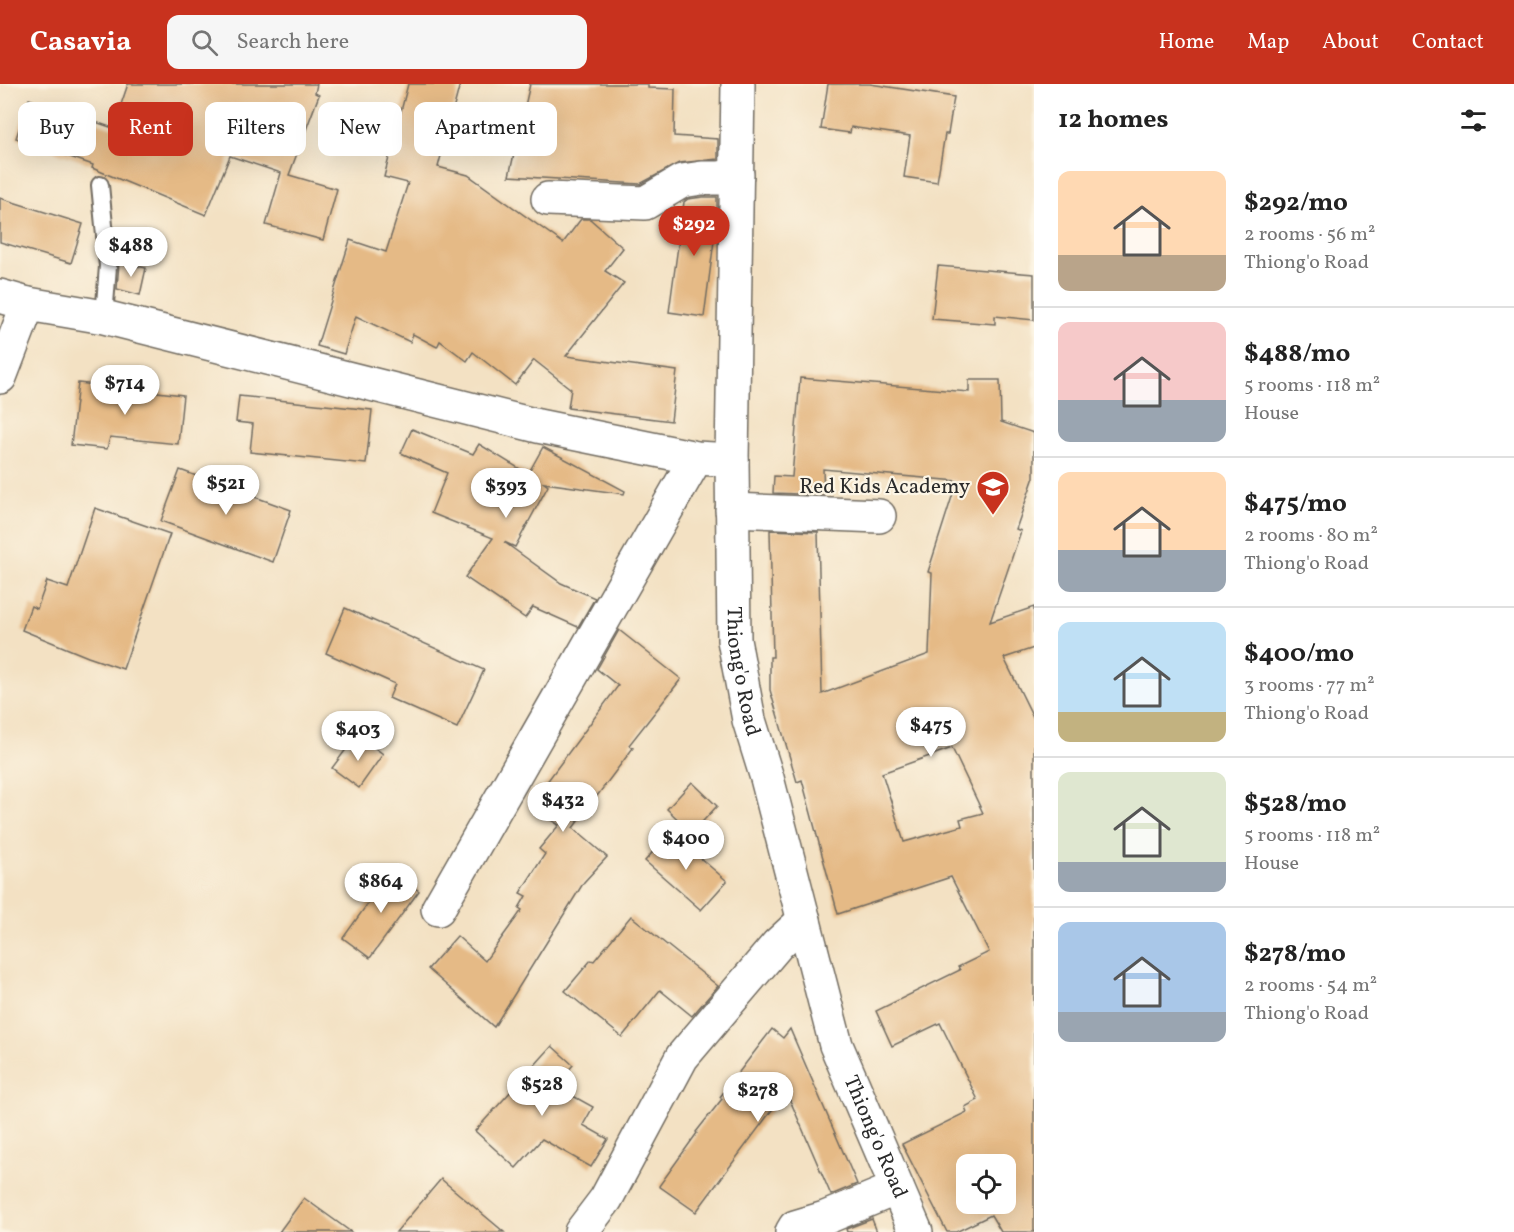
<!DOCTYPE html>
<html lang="en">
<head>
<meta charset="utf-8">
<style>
	body { margin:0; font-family:Vollkorn,serif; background:#f6f6f6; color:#222; height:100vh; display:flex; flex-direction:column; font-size:22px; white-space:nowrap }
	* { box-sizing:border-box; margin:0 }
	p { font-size:20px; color:#767676 }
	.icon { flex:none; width:33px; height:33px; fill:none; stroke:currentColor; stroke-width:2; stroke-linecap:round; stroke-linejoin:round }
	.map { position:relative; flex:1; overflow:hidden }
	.details { display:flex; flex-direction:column; background:#fff; width:480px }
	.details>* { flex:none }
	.banner { position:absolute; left:18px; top:18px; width:570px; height:54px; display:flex; gap:12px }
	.buttons { position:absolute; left:956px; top:1070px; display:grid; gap:12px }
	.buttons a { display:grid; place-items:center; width:60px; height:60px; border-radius:12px; background:#fff; box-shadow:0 6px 24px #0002; font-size:30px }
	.price { position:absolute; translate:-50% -51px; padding:0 14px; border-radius:21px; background:#fff; color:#222; font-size:20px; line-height:39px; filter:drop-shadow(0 2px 3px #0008) }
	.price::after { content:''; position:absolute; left:50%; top:36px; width:18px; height:14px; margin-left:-9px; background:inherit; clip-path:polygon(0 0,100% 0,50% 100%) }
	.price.current { background:#c8321e; color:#fff }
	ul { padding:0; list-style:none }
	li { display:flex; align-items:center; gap:18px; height:150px; padding:0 24px }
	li+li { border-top:2px solid #e0e0e0 }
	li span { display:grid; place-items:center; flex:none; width:168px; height:120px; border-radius:12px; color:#555 }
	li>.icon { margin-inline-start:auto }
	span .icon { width:72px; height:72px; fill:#fffc; stroke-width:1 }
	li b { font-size:26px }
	h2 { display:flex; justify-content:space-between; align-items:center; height:72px; padding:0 24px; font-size:26px }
	.chip { padding:0 21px; border-radius:12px; background:#fff; box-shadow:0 6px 24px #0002; font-size:21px; line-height:54px }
	.chip.current { background:#c8321e; color:#fff }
	header { display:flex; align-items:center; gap:36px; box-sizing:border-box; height:84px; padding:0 30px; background:#c8321e; color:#fff }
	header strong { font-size:28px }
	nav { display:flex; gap:33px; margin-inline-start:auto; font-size:21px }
	.search { width:420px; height:54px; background:#f6f6f6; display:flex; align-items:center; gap:15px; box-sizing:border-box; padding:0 21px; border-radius:12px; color:#767676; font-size:22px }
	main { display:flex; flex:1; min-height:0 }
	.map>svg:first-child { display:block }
</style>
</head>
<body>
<header>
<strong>Casavia</strong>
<div class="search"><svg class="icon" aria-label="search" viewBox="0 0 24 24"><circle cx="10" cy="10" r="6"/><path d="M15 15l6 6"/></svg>Search here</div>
<nav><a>Home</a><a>Map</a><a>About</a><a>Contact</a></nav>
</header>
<main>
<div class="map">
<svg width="1034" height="1148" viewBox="0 0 1034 1148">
	<rect width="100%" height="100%" fill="#fcf5e5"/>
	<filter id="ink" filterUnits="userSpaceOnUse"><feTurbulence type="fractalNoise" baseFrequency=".0167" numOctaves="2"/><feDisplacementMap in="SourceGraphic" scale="12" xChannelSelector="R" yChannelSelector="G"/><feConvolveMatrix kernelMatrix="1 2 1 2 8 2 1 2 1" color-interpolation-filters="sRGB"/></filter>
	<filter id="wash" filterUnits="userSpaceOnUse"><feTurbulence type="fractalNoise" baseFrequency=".008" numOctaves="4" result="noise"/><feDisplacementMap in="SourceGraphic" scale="24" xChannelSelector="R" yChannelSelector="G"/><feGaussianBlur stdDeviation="1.35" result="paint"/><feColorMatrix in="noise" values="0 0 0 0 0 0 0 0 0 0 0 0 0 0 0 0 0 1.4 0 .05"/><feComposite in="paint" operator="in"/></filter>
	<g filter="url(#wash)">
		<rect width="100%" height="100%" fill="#f3e1c3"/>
		<g id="blocks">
			<!-- building -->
			<g fill="#e5ba86" fill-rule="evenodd">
				<path d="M128,0H317L315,9L319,11L289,91L337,105L323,156L266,141L281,89L230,72L206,131L92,84L93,81L16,54L29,15L113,44Z"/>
				<path d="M408,0H460L438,83L468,91L563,159L581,135H590L623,164L605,187L624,199L566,272L677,287L671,337L568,324L571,305L534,276L515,301L473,268L467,277L440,257L437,263L413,250L410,258L356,232L344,270L317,262L350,156L386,168L408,99L384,93Z"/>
				<path d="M530,0H648V4L675,5L674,52L718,55V75L679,79L640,100L509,92Z"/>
				<path d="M828,0H870L954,13L948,50H945L937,98L904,93L910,52L851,43L850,49L821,45Z"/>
				<path d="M703,113H717V134L704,233L669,228L684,118L688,115Z"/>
				<path d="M0,114L83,140L71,179L0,158Z"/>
				<path d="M119,178L146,184L140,211L117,205Z"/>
				<path d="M938,182L1034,190V236L995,232V240L932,235Z"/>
				<path d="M800,294L969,308V296H1000L1001,338L1034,349V393L1016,445L1021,447L990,538L1034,523V564L1004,574L1034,635V1148H1001L991,1131L956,1148H947L902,1060L967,1028L965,1023L978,1016L940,939L892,962L876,927L960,886L958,883L989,868L951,793L838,830L802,696L797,698L770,606V573H773L770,446L818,448L822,610L929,570L932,489L928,488L957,397L823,385L824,411L773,409L774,392L792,393ZM952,664L983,729L960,735L962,742L904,758L882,689ZM966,1080H1005V1119H966Z"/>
				<path d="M78,299L183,311L178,360L110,353L107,365L71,361Z"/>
				<path d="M239,312L372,326L366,380L250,368L253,340L236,338Z"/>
				<path d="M412,345L473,370L479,360L528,390L543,363L625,407L624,410L544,399L548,402L515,463L504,458L561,499L595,514L578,543L533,523L525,534L465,493L493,454L431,429L447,389L401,369Z"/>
				<path d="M180,386L291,426L273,478L161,437Z"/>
				<path d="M95,424L170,450L123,585L88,573L22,546L31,522L37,525L47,497L68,504Z"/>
				<path d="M345,524L484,586L457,644L389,614L395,600L326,569Z"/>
				<path d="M619,546L681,595L629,661L633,664L573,744L607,773L584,798L494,943L428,885L457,852L485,877L522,826L519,824L526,812L520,809L545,770L539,765L559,741L529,722L618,602L597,585Z"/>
				<path d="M353,656H364L383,670L359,704L332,684Z"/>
				<path d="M692,698L717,722L692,749L667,725Z"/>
				<path d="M670,748L727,797L701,826L645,777Z"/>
				<path d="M391,787L419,807L370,874L343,854Z"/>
				<path d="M631,832L718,902L692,932L660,906L622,953L565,907L591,876L594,877Z"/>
				<path d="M772,945L783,954L790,945L857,1100L831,1111L786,1007L696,1128L659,1102L697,1049L696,1048L722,1015L720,1013Z"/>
				<path d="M552,962L573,981L555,1002L593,1023L583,1041L608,1055L591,1083L542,1055L516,1084L475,1047Z"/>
				<path d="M441,1095L504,1148H396Z"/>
				<path d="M304,1114L351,1148H279Z"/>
				<path d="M872,1135L877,1148H847L846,1145Z"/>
			</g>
		</g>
	</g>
	<g filter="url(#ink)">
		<use href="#blocks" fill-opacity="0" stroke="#716b60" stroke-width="1.5"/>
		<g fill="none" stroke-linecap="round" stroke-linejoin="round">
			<!-- service casing -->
			<g stroke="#716b60" stroke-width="20">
				<path id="service" d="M100,101L108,182L104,233"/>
			</g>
			<!-- minor casing -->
			<g stroke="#716b60" stroke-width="36">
				<g id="minor">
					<path id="s1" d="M738,0L732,376L734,556L749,636L767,694L836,961L916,1148"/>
					<path d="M548,115L645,119L682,97L702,94H719L737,91"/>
					<path d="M0,212L28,220L104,233L538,342L696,374L732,376"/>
					<path d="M0,293L28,220"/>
					<path d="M732,426L879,432"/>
					<path d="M438,825L696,374"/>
					<path d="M581,1148L606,1115L682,973L778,860L804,836"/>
					<path d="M792,1148L795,1143L825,1134L897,1104"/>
				</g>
			</g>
			<!-- service -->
			<use href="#service" stroke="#fff" stroke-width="16"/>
			<!-- minor -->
			<use href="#minor" stroke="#fff" stroke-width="33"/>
		</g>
	</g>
	<!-- icons -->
	<defs>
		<g id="school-pin" transform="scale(1.725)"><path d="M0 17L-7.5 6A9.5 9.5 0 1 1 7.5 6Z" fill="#c8321e" stroke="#fcf5e5"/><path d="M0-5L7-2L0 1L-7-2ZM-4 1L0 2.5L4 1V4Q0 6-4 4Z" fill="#fff"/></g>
	</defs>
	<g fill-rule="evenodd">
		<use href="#school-pin" x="993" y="403"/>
	</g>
	<g text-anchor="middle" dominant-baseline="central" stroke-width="4.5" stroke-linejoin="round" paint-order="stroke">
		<!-- poi labels -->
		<g font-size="21" fill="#2b2b2b" stroke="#fcf5e5" text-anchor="end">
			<text x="970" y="403">Red Kids Academy</text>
		</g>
		<!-- street labels -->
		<g font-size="21" fill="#2b2b2b" stroke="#fcf5e5">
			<text stroke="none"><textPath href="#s1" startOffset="588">Thiong'o Road</textPath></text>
			<text stroke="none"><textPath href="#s1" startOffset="1074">Thiong'o Road</textPath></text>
		</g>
	</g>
</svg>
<div class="buttons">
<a><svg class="icon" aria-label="locate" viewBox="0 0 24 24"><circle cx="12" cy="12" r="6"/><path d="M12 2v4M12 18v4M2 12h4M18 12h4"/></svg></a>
</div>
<b class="price current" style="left:694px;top:173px">$292</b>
<b class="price" style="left:131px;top:194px">$488</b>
<b class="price" style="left:125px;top:332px">$714</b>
<b class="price" style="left:226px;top:432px">$521</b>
<b class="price" style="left:506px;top:435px">$393</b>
<b class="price" style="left:931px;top:674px">$475</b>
<b class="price" style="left:358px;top:678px">$403</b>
<b class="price" style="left:563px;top:749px">$432</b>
<b class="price" style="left:686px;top:787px">$400</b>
<b class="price" style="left:381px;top:830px">$864</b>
<b class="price" style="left:542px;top:1033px">$528</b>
<b class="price" style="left:758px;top:1039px">$278</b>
<div class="banner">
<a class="chip">Buy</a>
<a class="chip current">Rent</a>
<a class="chip">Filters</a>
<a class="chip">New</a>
<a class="chip">Apartment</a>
</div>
</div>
<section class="details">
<h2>12 homes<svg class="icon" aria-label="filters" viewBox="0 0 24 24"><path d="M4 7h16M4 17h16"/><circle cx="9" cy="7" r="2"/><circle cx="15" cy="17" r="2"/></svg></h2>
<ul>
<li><span style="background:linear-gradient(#ffd9b3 70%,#b9a48a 0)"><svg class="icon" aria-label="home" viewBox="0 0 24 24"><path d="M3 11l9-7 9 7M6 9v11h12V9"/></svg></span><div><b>$292/mo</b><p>2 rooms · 56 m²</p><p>Thiong'o Road</p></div></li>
<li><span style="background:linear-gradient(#f6c9c9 65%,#9aa5b1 0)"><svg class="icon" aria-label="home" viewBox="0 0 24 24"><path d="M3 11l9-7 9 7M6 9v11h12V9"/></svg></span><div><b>$488/mo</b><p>5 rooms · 118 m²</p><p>House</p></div></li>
<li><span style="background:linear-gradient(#ffd9b3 65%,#9aa5b1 0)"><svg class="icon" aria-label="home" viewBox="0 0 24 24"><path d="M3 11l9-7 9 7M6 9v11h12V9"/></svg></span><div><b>$475/mo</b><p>2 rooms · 80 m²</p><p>Thiong'o Road</p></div></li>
<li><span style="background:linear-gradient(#bfe0f5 75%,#c2b280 0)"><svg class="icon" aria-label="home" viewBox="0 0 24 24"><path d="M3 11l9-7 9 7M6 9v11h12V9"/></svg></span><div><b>$400/mo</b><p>3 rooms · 77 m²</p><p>Thiong'o Road</p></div></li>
<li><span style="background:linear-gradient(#dfe7d0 75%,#9aa5b1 0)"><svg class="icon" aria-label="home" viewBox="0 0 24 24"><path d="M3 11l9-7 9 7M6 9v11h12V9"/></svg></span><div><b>$528/mo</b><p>5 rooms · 118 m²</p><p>House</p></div></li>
<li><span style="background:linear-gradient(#a9c7e8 75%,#9aa5b1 0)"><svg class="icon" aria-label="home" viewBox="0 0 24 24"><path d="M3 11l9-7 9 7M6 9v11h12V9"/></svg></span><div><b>$278/mo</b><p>2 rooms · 54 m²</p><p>Thiong'o Road</p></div></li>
</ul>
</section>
</main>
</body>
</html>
